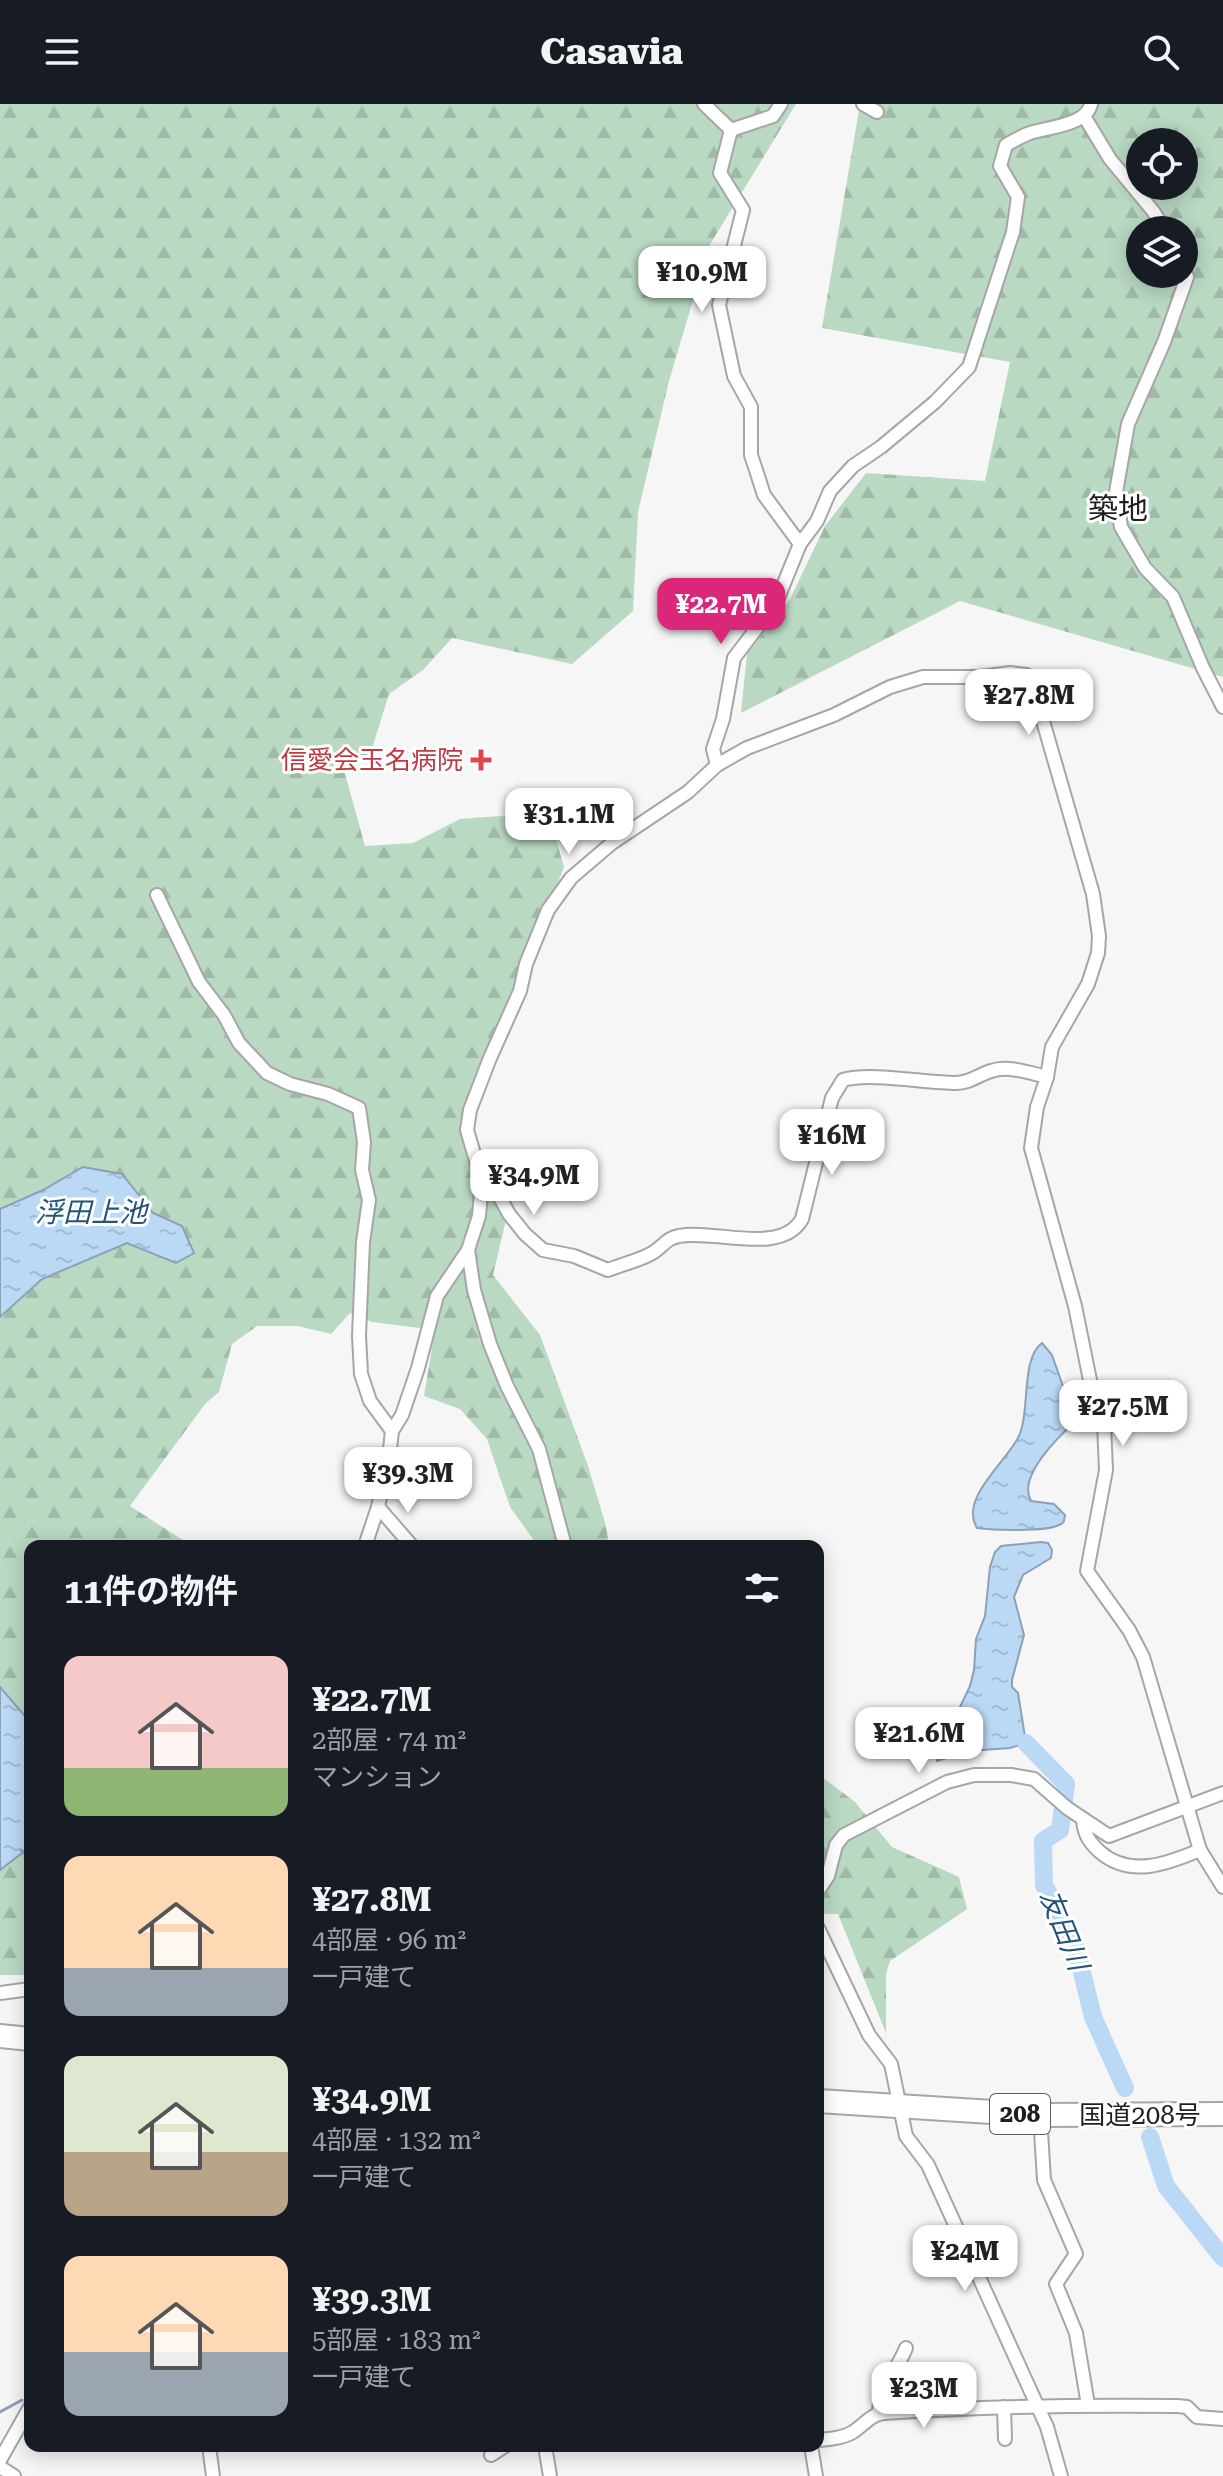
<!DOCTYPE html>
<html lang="ja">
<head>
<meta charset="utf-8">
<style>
	body { margin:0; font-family:"Roboto Serif","Noto Sans JP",serif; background:#20242c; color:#f1f3f6; height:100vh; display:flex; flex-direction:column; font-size:30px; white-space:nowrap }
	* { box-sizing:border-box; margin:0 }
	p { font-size:26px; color:#9ea1a6 }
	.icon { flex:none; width:44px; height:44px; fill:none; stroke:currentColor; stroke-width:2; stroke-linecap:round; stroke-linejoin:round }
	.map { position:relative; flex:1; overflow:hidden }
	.side { position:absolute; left:24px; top:1436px; width:800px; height:912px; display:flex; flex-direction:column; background:#171b24; border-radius:16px; box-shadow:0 4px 20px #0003 }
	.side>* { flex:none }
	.buttons { position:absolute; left:1126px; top:24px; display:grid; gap:16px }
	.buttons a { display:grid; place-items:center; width:72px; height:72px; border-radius:50%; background:#171b24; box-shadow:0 4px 20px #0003; font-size:40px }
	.price { position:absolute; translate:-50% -68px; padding:0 18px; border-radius:16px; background:#fff; color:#222; font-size:26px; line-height:52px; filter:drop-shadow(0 2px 4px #0008) }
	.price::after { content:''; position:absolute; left:50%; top:48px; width:24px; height:18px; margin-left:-12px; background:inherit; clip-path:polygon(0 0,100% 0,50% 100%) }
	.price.on { background:#db2777; color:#fff }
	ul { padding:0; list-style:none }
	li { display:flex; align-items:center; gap:24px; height:200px; padding:0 40px }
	li span { display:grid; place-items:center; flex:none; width:224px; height:160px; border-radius:16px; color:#555 }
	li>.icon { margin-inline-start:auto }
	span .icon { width:96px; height:96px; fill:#fffc; stroke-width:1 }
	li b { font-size:34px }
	h2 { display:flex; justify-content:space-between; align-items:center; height:96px; padding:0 40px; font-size:34px }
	header { display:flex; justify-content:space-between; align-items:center; height:104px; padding:0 40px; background:#171b24; font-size:36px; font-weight:800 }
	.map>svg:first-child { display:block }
</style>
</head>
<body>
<header><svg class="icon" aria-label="menu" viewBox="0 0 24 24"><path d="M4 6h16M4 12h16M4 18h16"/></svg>Casavia<svg class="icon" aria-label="search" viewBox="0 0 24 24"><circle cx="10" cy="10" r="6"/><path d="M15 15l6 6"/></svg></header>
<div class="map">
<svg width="1223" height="2372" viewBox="0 0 1223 2372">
	<defs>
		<pattern id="forest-firs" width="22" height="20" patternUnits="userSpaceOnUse" patternTransform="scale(2)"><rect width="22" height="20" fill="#b9d9c3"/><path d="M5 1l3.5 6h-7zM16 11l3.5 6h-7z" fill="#9fbaa7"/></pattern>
		<pattern id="water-ripples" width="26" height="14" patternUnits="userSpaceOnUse" patternTransform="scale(2)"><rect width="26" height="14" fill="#bbd9f5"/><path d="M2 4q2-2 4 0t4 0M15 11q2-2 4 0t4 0" fill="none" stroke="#a0bad2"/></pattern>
	</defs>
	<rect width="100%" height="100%" fill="#f6f6f7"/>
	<!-- forest -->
	<g fill="url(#forest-firs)" fill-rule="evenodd">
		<path d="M0,0H796L709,142L669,277L638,408L633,507L572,560L452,534L423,566L389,590L369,654L339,648L365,742L413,739L460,715L500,712L551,719L564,763L490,954L472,1031L506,1116L493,1171L540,1231L588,1362L606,1422L609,1442H538L510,1403L487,1335L460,1305L424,1292L435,1226L372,1218L350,1209L331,1230L298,1222H257L232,1240L219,1288L205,1300L130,1402L192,1442H30V1871H0Z"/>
		<path d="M860,0H1223V573L960,497L741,609L747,550L790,495L825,422L866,369L985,377L1010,258L822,224ZM1140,38H1184V82H1140ZM1140,126H1184V170H1140Z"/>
		<path d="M818,1670L855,1698L892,1743L959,1773L967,1805L890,1857L886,1870V1929L838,1810H818Z"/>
	</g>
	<!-- water -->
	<g fill="url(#water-ripples)" stroke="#8ca1b5" stroke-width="2">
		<path d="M83,1063L122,1070L153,1109L182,1122L194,1149L176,1159L127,1139L42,1175L0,1213V1105L43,1086Z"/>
		<path d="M1042,1239L1052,1251L1065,1288L1074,1302L1075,1318C1058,1333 1017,1373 1031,1397L1054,1400L1065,1411C1064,1416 1065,1419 1059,1421C1046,1428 992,1426 977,1424C959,1395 1005,1359 1018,1334C1031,1309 1020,1255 1042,1239Z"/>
		<path d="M1041,1438L1048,1439L1052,1446L1051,1454L1023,1471L1014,1493L1024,1531L1012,1576V1583L1018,1589L1026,1639L1010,1644L969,1647L937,1657L933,1642L936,1635L953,1618L970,1582L974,1566L976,1535L985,1512L990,1463L995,1448L1001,1442Z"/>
		<path d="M0,1583L30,1618V1743L0,1766Z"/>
	</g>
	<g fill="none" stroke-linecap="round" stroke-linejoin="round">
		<!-- stream -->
		<g stroke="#8ca1b5" stroke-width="3">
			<path d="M21,1746L30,1754"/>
			<path d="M0,2308L22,2296"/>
		</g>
		<!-- river -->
		<g stroke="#bbd9f5" stroke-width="18">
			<path d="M1026,1639L1066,1680L1060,1726L1043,1737L1044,1781L1074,1836L1093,1913L1125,1984"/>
			<path d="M1150,2033L1166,2082L1223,2154"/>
		</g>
		<!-- street casing -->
		<g stroke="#a6a6a7" stroke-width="16">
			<g id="street">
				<path d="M704,0L731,26"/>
				<path d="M781,0L773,12L731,26L720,69L743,106L719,201L734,272L751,303V351L756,366L764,391L800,440"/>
				<path d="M863,0L877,8"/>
				<path d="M1084,12L1110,55L1153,107L1165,126"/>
				<path d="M1184,162L1187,173L1164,238L1128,320L1116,388L1121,423L1145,464L1173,493L1203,564L1223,603"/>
				<path d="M717,661L713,645L723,615L734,554L776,499L800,440L817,417L830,387L853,362L881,343L935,298L969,263L1013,128L1018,93L1000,62L1006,41C1014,37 1021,32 1030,29C1048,23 1087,21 1091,0"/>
				<path d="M157,791L199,878L224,911L239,939L267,969L290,980L328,990L359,1004L364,1038L362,1066L369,1096L363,1138L359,1232L361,1270L370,1297L392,1327"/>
				<path d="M484,1064L509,1110L525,1130L543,1146L574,1152L608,1166C622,1160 642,1156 654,1148C664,1141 667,1134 679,1132C715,1125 781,1152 802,1115L832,994L843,976C871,968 925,979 956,979C970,979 978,971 991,967C1008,961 1030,969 1047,973"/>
				<path d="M468,1146L474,1186L490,1240L507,1282L539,1345L565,1442"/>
				<path d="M378,1403L412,1442"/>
				<path d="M365,1442L378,1403L390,1345L392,1327L402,1311L418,1264L437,1192L468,1146L479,1112L482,1077L467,1026L470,1006L490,954L520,887L526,860L548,806L571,774L612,739L688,688L717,661L747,644L834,611L890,583L923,573H980L1010,569L1027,571L1032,579L1093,790L1099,832L1098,849L1088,880L1052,943L1047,973L1037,1003L1031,1044L1075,1202L1092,1286L1104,1320L1106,1366L1087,1467L1129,1526L1143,1553L1200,1746L1223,1783"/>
				<path d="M1083,1716C1084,1730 1089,1738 1100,1748C1130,1774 1167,1760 1200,1746"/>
				<path d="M818,1787L828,1772L836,1741L844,1731L947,1678L974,1671H1011L1034,1675L1067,1704L1109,1732L1223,1689"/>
				<path d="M818,1824L869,1931L891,1960L906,2032L928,2061L1047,2323L1061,2372"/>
				<path d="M0,1889L30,1885"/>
				<path d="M1040,2011L1044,2076L1076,2150L1056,2180L1076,2229L1088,2301"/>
				<path d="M1004,2303L1005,2335"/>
				<path d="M879,2309C879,2287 898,2264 906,2244"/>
				<path d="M818,2336C830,2335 843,2334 853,2328C864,2321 871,2310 884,2309C982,2302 1079,2301 1177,2302L1187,2303L1197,2313L1223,2315"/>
				<path d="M209,2342L213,2372"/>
				<path d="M545,2342L550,2372"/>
				<path d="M811,2342L816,2372"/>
				<path d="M491,2351L505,2342"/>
				<path d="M0,2356L30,2303"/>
				<path d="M0,2363L14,2372"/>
			</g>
		</g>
		<!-- highway casing -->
		<g stroke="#a6a6a7" stroke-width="26">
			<g id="highway">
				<path d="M0,1932L30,1935"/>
				<path d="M818,1997L1040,2011L1223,2010"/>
			</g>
		</g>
		<!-- street -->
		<use href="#street" stroke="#fff" stroke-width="12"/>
		<!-- highway -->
		<use href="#highway" stroke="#fff" stroke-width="22"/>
	</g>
	<!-- markers -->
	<path fill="#e0444e" stroke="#fff" stroke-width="3" d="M477 644h8v8h8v8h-8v8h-8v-8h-8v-8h8z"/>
	<g text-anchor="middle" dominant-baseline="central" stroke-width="6" stroke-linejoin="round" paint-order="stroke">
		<!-- shield labels -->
		<rect fill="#fff" stroke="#626262" stroke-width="2" x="990" y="1990" width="60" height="40" rx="6"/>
		<g font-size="24" font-weight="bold" fill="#1f1f1f">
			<text x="1020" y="2010">208</text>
		</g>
		<!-- health labels -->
		<g font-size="26" fill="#be3a42" stroke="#fff" text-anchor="end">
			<text x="463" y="656">信愛会玉名病院</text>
		</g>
		<!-- street labels -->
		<g font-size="26" fill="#1f1f1f" stroke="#fff">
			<text x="1140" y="2011">国道208号</text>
		</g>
		<!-- water labels -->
		<g font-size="28" font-style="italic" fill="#255479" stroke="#fff">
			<text x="91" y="1108">浮田上池</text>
			<text transform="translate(1064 1826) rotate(68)">友田川</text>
		</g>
		<!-- quarter labels -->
		<g font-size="30" fill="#1f1f1f" stroke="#fff">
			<text x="1118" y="404">築地</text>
		</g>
	</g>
</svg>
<div class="buttons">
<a><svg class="icon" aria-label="locate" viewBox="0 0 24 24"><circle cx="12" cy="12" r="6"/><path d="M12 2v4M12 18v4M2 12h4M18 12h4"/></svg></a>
<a><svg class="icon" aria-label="layers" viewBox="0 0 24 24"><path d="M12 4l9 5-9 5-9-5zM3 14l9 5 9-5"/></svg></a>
</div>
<b class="price" style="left:702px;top:210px">¥10.9M</b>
<b class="price on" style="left:721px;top:542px">¥22.7M</b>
<b class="price" style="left:1029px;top:633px">¥27.8M</b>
<b class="price" style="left:569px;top:752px">¥31.1M</b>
<b class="price" style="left:832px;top:1073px">¥16M</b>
<b class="price" style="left:534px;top:1113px">¥34.9M</b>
<b class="price" style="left:1123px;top:1344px">¥27.5M</b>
<b class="price" style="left:408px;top:1411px">¥39.3M</b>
<b class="price" style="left:919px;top:1671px">¥21.6M</b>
<b class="price" style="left:965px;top:2189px">¥24M</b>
<b class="price" style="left:924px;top:2326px">¥23M</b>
<section class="side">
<h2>11件の物件<svg class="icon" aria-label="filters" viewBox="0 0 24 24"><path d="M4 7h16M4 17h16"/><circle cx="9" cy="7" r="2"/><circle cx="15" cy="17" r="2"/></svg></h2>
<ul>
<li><span style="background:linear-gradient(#f6c9c9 70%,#8fb573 0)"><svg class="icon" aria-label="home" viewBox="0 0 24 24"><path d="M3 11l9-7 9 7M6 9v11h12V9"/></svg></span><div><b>¥22.7M</b><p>2部屋 · 74 m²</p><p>マンション</p></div></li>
<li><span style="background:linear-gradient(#ffd9b3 70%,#9aa5b1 0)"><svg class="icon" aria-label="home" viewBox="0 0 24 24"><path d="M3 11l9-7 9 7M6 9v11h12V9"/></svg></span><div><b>¥27.8M</b><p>4部屋 · 96 m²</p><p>一戸建て</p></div></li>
<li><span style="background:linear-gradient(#dfe7d0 60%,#b9a48a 0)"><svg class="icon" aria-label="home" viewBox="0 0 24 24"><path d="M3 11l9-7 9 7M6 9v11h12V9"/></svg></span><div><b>¥34.9M</b><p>4部屋 · 132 m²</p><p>一戸建て</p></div></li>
<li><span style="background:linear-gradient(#ffd9b3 60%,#9aa5b1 0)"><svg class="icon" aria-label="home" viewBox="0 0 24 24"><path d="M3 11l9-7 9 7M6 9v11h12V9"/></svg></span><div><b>¥39.3M</b><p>5部屋 · 183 m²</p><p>一戸建て</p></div></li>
</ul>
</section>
</div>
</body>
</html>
